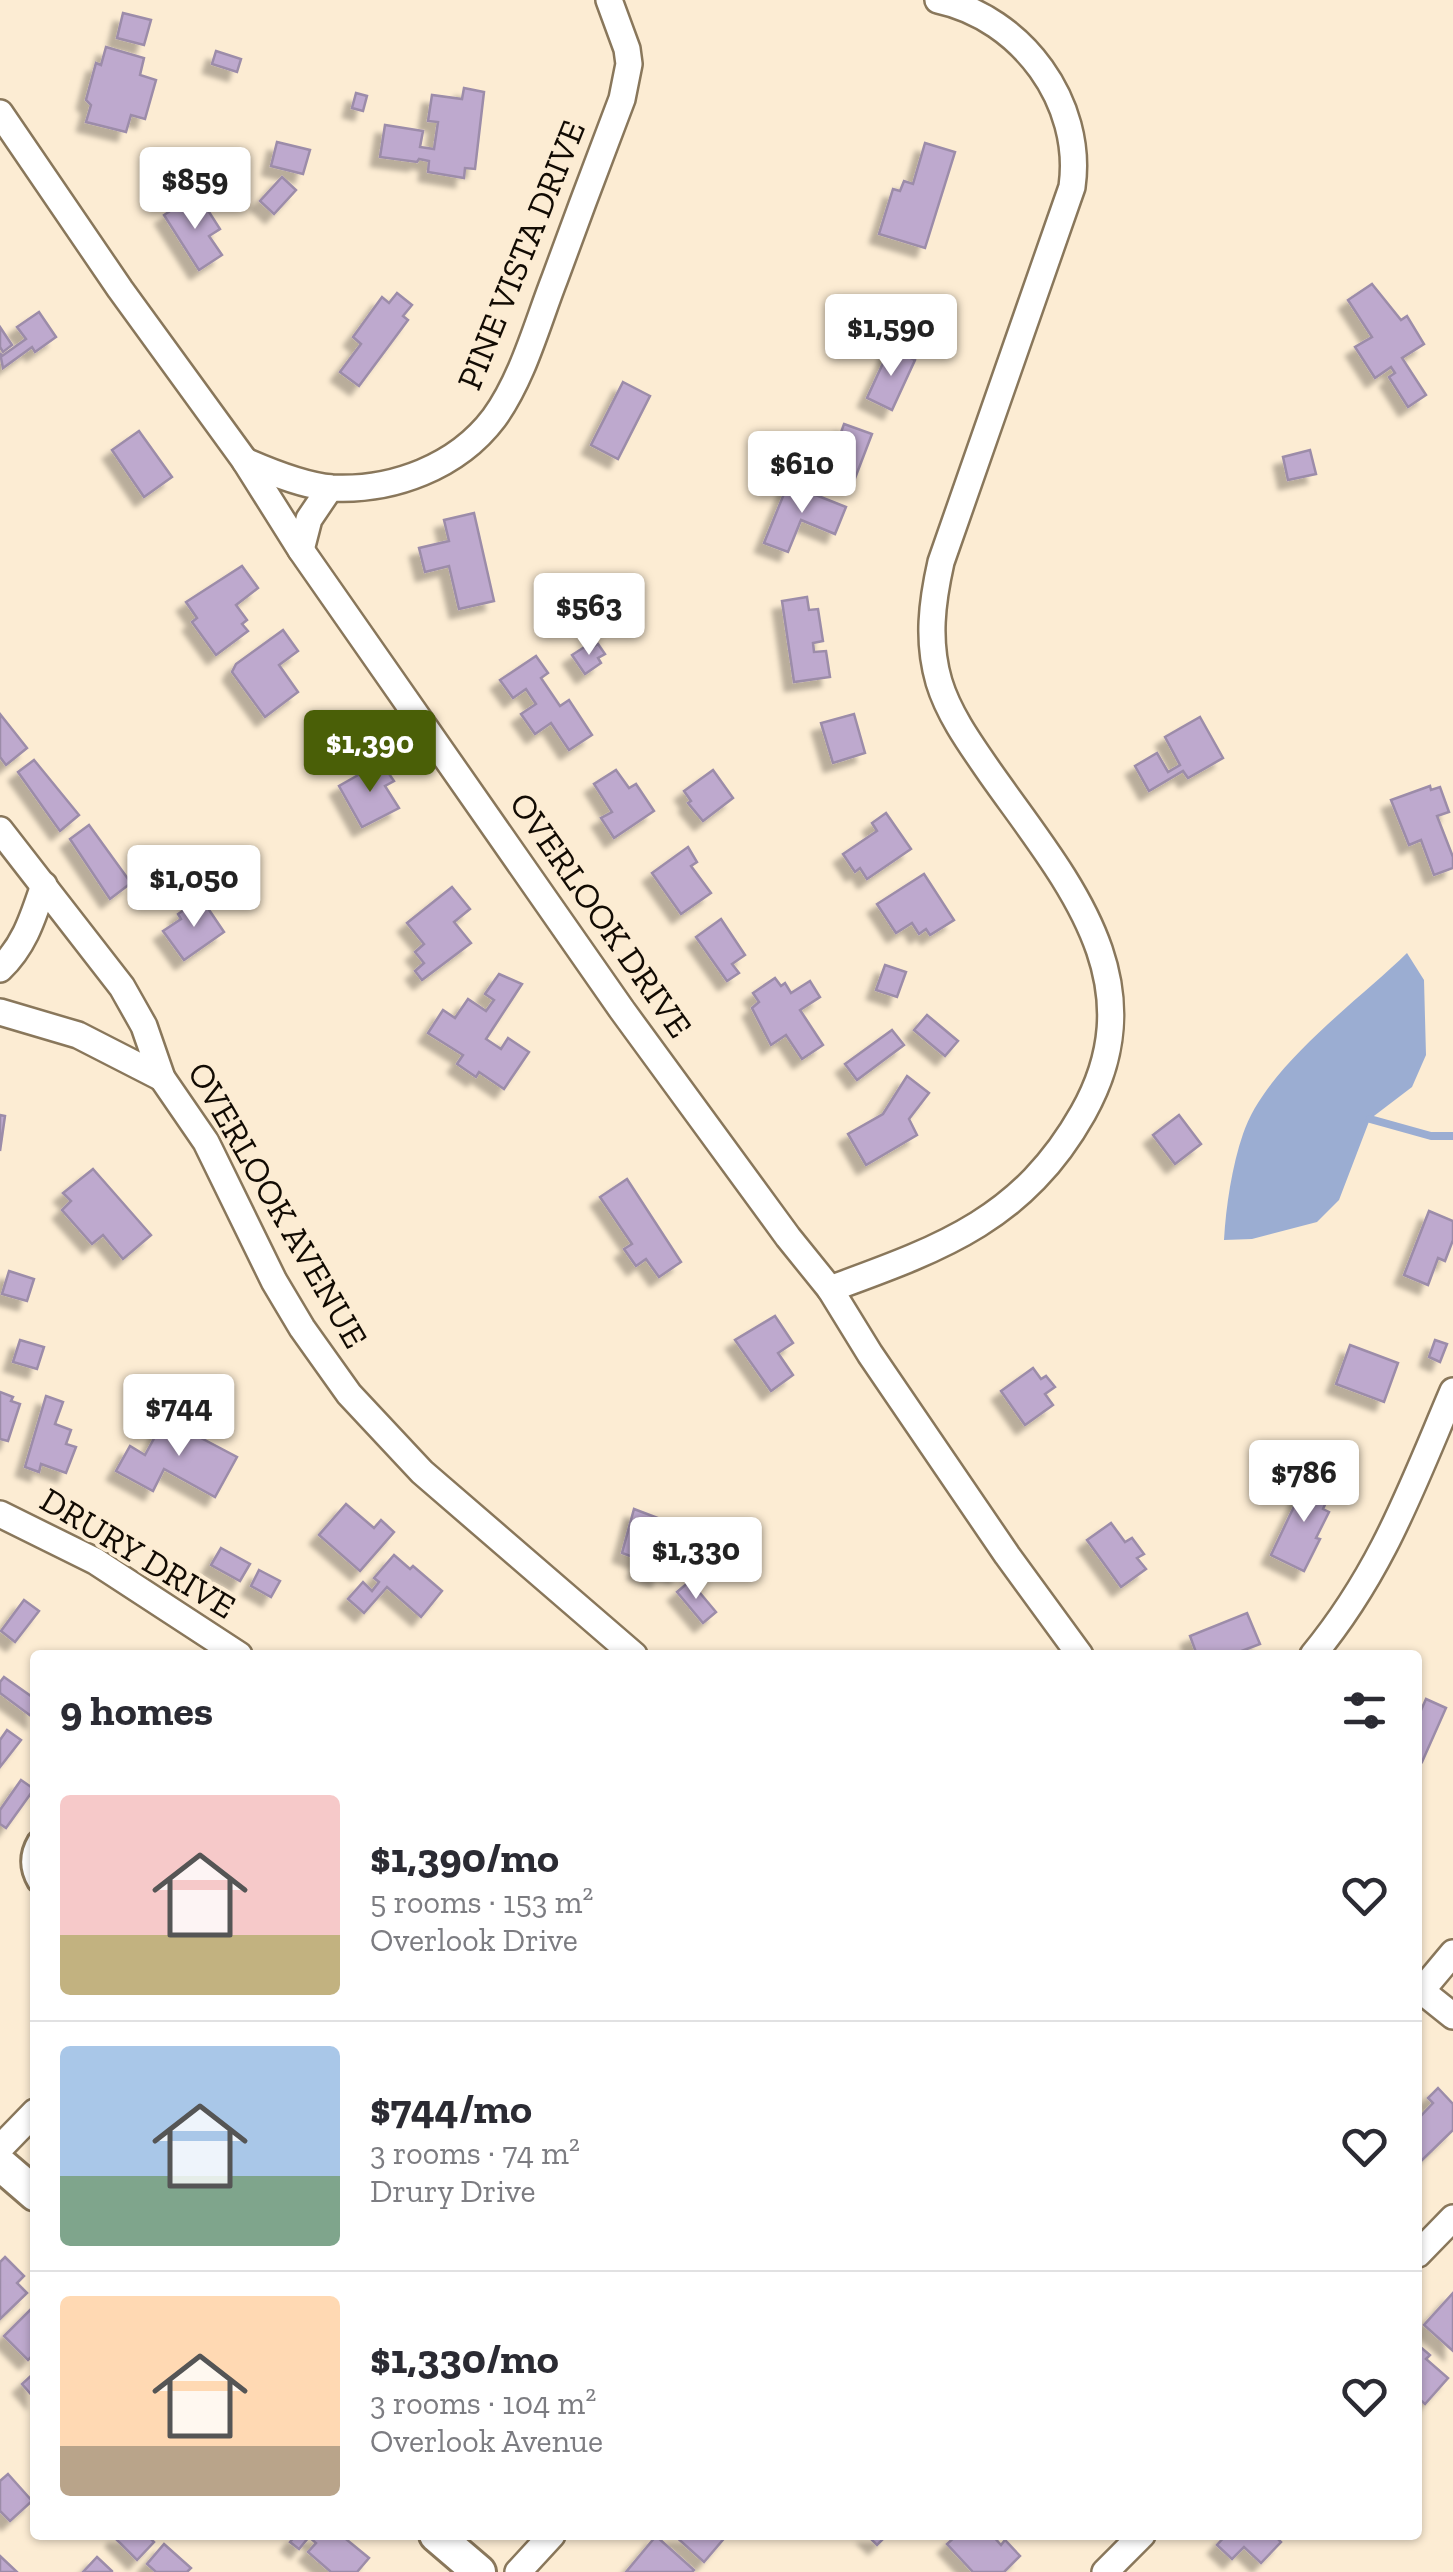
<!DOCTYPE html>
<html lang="en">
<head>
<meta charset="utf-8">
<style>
	body { margin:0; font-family:"Zilla Slab",serif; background:#f2f2f3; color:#2b2b33; height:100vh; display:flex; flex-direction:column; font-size:38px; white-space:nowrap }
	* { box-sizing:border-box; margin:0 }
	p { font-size:32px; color:#7c7c81 }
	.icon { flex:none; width:55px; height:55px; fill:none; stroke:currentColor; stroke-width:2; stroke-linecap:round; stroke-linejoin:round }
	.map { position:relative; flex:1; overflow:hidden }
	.drawer { position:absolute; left:30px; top:1650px; width:1392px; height:890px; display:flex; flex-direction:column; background:#fff; border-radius:10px; box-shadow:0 2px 8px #0004 }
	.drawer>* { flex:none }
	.price { position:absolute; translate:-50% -85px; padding:0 22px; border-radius:10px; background:#fff; color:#222; font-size:32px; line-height:65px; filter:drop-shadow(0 2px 5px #0008) }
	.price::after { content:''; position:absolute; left:50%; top:60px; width:30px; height:22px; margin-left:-15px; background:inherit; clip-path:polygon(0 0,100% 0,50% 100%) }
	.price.on { background:#4a5f07; color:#fff }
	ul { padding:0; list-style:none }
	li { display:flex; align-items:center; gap:30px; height:250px; padding:0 30px }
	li+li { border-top:2px solid #e1e1e2 }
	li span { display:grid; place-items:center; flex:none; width:280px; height:200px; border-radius:10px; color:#555 }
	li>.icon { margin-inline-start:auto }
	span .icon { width:120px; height:120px; fill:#fffc; stroke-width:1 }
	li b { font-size:42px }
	h2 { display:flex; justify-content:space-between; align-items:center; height:120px; padding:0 30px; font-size:42px }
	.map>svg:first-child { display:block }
</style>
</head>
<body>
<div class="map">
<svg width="1453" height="2572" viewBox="0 0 1453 2572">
	<defs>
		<filter id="shadow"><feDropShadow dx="-9" dy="9" stdDeviation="2.5" flood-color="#0004"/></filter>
	</defs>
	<rect width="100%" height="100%" fill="#fcecd3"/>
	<!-- water -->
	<path fill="#9badd2" d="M1407,953L1424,980L1426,1055L1412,1087L1370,1119L1339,1200L1317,1222L1252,1239L1224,1240C1226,1206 1232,1166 1243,1134C1265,1067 1357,1002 1407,953Z"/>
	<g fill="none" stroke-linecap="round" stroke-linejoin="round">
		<!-- stream -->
		<path stroke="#9badd2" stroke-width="8" d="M1370,1119L1431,1136H1453"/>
	</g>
	<!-- building -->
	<g fill="#bea9ce" stroke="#9c8ca9" stroke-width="2.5" filter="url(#shadow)">
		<path d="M123,13L151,20L144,45L117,38Z"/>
		<path d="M106,47L144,58L140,75L156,80L145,119L131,115L126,132L86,122L91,105L86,100L96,63L101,65Z"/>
		<path d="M216,51L241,59L237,72L212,64Z"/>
		<path d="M464,88L484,92L475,169L465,168L464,178L428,172L429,161L419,159L417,162L380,157L385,125L423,131L420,147L434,149L438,122L428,121L432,95L462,99Z"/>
		<path d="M356,93L367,96L363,111L352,108Z"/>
		<path d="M277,142L310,150L303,174L271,166Z"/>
		<path d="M925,143L955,152L925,248L879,234L893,189L900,191L904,181L913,184Z"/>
		<path d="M282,177L296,190L274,214L260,201Z"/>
		<path d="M202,201L220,229L209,236L222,255L199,270L164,215L184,202L188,209Z"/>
		<path d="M1372,284L1401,320L1407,316L1424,344L1402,358L1426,395L1408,407L1389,377L1395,373L1391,367L1375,378L1355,347L1372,337L1348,300Z"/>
		<path d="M397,293L412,305L403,316L408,320L359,386L340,372L361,344L353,337L382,297L389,303Z"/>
		<path d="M39,312L56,337L35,352L32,347L3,368L0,353L2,356L26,339L17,327Z"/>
		<path d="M0,327L12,345L3,352L0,347Z"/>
		<path d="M890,348L915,360L892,410L867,398Z"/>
		<path d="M623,382L650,396L618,459L591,445Z"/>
		<path d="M844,424L872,434L854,481L827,471Z"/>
		<path d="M139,431L172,477L144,497L112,450Z"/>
		<path d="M1310,450L1316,474L1288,480L1283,457Z"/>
		<path d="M788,484L846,507L835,534L801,520L788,552L764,543Z"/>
		<path d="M474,513L494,601L459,609L449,566L425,572L419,548L449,541L444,520Z"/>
		<path d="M242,566L258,588L236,605L247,620L242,624L248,631L216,655L192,622L197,618L186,602Z"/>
		<path d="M807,597L809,610L818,609L823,641L813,643L814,652L826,651L830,677L794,682L782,601Z"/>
		<path d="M283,630L298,651L279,665L298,692L265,717L232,672L236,664Z"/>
		<path d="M589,644L591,648L598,644L605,654L598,658L601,663L585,674L572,655Z"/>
		<path d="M536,656L548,673L541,678L560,706L569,700L592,735L569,750L551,723L535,734L521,714L536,704L526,689L513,698L500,680Z"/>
		<path d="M0,714L27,748L6,765L0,757Z"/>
		<path d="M854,714L865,753L833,763L821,723Z"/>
		<path d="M1200,717L1223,758L1188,778L1183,771L1149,791L1135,766L1157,753L1168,772L1180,765L1165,737Z"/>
		<path d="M34,760L79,815L60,831L18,772Z"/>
		<path d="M374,766L379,772L385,768L394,781L385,786L399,808L362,827L339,786Z"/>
		<path d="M616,770L629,788L636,784L654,811L614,838L601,818L612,812L594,784Z"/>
		<path d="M713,770L733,798L703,821L688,803L691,801L684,791Z"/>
		<path d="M1430,786L1431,790L1440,787L1449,812L1437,816L1453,857V868L1434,875L1421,840L1409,845L1391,800Z"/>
		<path d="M886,813L911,849L867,879L860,868L855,872L843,854L877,831L872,823Z"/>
		<path d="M89,825L131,883L110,899L70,839Z"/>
		<path d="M688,847L697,862L691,866L711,893L681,914L652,873Z"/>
		<path d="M924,874L954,920L930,935L926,929L919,934L912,923L896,933L877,904Z"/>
		<path d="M452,887L470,909L454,922L471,943L422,980L415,971L424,963L415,952L424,944L407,923Z"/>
		<path d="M201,898L224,932L184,960L163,931L181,919L178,914Z"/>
		<path d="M721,919L745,955L732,964L739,973L727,981L696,937Z"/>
		<path d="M885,965L906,972L897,997L876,990Z"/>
		<path d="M499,974L522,984L486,1039L501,1049L508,1038L529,1052L504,1089L479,1072L476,1077L457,1064L463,1055L428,1033L443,1010L455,1018L468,999L486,1011L494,1000L485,994Z"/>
		<path d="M775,978L781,986L785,983L791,993L810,981L820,997L800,1010L823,1045L802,1059L786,1035L771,1045L752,1008L759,1002L753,993Z"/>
		<path d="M927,1015L958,1041L945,1056L914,1030Z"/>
		<path d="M892,1030L904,1045L857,1080L845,1064Z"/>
		<path d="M907,1076L929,1093L909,1119L917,1135L866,1165L848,1134L883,1114Z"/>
		<path d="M0,1115L5,1116L0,1151Z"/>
		<path d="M1179,1115L1201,1144L1175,1164L1153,1135Z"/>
		<path d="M93,1169L151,1235L123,1259L103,1235L92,1244L62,1210L71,1201L63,1193Z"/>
		<path d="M627,1179L681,1262L659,1277L646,1259L636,1266L624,1249L632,1244L600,1197Z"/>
		<path d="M1429,1211L1453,1221V1240L1445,1261L1438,1258L1428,1285L1404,1275Z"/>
		<path d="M9,1271L34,1279L27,1301L2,1294Z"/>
		<path d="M775,1316L793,1343L778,1353L793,1375L771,1391L735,1340Z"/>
		<path d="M20,1340L44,1347L37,1369L13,1362Z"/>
		<path d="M1435,1340L1447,1344L1440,1362L1429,1357Z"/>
		<path d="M1350,1345L1398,1363L1384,1402L1336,1384Z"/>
		<path d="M1033,1368L1041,1379L1046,1376L1055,1387L1045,1394L1053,1405L1025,1425L1001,1391Z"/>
		<path d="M0,1392L13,1397L11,1401L20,1404L8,1441L0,1439Z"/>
		<path d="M46,1396L63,1402L55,1424L71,1430L66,1444L76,1447L66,1473L41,1464L39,1472L25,1467Z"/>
		<path d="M169,1411L188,1422L184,1429L237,1457L215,1497L164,1469L153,1491L116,1471L130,1446L145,1455Z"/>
		<path d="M1309,1475L1333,1487L1323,1509L1329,1512L1316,1538L1320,1539L1304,1571L1271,1555Z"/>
		<path d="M346,1504L374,1528L381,1520L394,1532L360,1571L319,1535Z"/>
		<path d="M634,1509L666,1521V1553L683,1559L679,1574L663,1570L660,1578L637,1570L641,1560L622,1553Z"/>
		<path d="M1111,1523L1125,1542L1132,1538L1144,1554L1137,1558L1146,1569L1121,1587L1087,1540Z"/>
		<path d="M221,1548L250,1564L240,1581L211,1565Z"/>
		<path d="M394,1555L410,1569L413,1566L442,1591L421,1617L387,1587L364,1613L348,1599L363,1582L372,1591L379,1582L374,1578Z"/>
		<path d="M259,1570L280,1581L271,1597L251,1586Z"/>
		<path d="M690,1581L716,1612L703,1623L677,1592Z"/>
		<path d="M24,1600L39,1611L15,1642L1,1631Z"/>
		<path d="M1247,1613L1260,1644L1231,1655H1197L1190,1636Z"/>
		<path d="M4,1677L35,1699V1719L0,1693V1682Z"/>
		<path d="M1426,1699L1446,1708L1422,1762L1418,1760V1717Z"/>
		<path d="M7,1730L21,1740L0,1767V1740Z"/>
		<path d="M21,1780L34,1789L6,1828L0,1824V1810Z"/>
		<path d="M1438,2088L1453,2104V2130L1418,2164V2119L1433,2103L1428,2098Z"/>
		<path d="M5,2257L24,2276L17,2283L27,2293L0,2319V2262Z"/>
		<path d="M1453,2293V2351L1424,2325Z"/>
		<path d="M35,2305V2353L28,2360L4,2336Z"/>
		<path d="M1418,2345L1430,2355L1426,2359L1448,2378L1425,2404L1418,2398Z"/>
		<path d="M35,2372V2399L22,2384Z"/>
		<path d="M8,2474L32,2501L10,2521L0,2511V2481Z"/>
		<path d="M117,2535H147L154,2542L137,2560L115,2538Z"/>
		<path d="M296,2535H341L369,2558L357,2572H331L308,2552L316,2543L309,2537L299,2549L290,2542Z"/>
		<path d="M674,2535H727L704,2562Z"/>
		<path d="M867,2535H887L877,2545Z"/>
		<path d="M957,2535H992L1001,2545L1005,2540L1020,2556L1004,2572H973L947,2544Z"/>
		<path d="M1226,2535H1274L1281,2542L1261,2563L1244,2547L1232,2559L1217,2545Z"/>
		<path d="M656,2536L694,2570L692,2572H626Z"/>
		<path d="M164,2544L191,2568L187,2572H156L147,2564Z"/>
		<path d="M0,2556L17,2572H0Z"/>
		<path d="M97,2557L112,2571V2572H83Z"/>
	</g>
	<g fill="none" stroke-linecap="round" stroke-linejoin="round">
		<!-- service casing -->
		<g stroke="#89775b" stroke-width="18">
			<path id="service" d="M35,1839C26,1854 26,1869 35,1884"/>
		</g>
		<!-- minor casing -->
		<g stroke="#89775b" stroke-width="30">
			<g id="minor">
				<path d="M0,113L120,289L245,461L301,550L622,1010L788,1237L830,1289L870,1354L1007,1555L1080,1655"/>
				<path d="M245,461C270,472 305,486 332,488C393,491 457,467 494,418C523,378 537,324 555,278C577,218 599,159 622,99L629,64L627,49L609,0"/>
				<path d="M301,550L309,519L330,488"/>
				<path d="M0,830L122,987L144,1026L162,1078L206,1142L274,1281L302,1328L349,1394L422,1472L634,1655"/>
				<path d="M0,969C25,945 33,917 44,885"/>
				<path d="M0,1012L78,1035L162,1078"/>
				<path d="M830,1289C939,1249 1022,1221 1083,1113C1158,980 1065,879 991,774C971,745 949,715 939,682C927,641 932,602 941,562L1072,187C1084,103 1022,18 938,0"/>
				<path d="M0,1514L95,1561L239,1655"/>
				<path d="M1313,1655C1382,1571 1411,1489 1453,1391"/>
				<path d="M1418,1988L1453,2016"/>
				<path d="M1422,1990L1453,1953"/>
				<path d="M0,2148L35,2112"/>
				<path d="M1418,2254L1453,2218"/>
				<path d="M518,2572L552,2535"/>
				<path d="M1105,2572L1142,2535"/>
			</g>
		</g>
		<!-- tertiary casing -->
		<g stroke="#89775b" stroke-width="38">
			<g id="tertiary">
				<path d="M0,2164L35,2194"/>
				<path d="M436,2535L479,2572"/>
			</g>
		</g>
		<!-- service -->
		<use href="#service" stroke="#fff" stroke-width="12"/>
		<!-- minor -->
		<use href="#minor" stroke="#fff" stroke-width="25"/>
		<!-- tertiary -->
		<use href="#tertiary" stroke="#fff" stroke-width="32"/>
	</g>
	<g text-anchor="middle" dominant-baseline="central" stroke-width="8" stroke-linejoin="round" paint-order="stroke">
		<!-- street labels -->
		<g font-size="35" fill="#120b03" stroke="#fcecd3">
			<text transform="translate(521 255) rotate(-68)">PINE VISTA DRIVE</text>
			<text transform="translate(601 915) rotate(55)">OVERLOOK DRIVE</text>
			<text transform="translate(278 1205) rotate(60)">OVERLOOK AVENUE</text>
			<text transform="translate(138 1553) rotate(31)">DRURY DRIVE</text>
		</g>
	</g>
</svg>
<b class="price" style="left:195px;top:232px">$859</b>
<b class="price" style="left:891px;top:379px">$1,590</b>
<b class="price" style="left:802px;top:516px">$610</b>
<b class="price" style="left:589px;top:658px">$563</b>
<b class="price on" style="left:370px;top:795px">$1,390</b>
<b class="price" style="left:194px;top:930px">$1,050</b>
<b class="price" style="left:179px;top:1459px">$744</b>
<b class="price" style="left:1304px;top:1525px">$786</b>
<b class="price" style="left:696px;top:1602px">$1,330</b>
<section class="drawer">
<h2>9 homes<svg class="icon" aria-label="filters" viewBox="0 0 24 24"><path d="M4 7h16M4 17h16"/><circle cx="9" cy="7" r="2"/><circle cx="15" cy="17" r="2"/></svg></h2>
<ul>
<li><span style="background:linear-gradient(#f6c9c9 70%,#c2b280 0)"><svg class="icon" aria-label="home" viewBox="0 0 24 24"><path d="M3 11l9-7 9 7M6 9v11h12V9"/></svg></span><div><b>$1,390/mo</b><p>5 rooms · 153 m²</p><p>Overlook Drive</p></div><svg class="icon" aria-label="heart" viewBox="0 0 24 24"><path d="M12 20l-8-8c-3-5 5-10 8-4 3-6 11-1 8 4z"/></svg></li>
<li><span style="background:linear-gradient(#a9c7e8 65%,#7fa58c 0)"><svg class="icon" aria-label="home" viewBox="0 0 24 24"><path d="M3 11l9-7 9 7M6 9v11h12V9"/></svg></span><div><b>$744/mo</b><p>3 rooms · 74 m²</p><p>Drury Drive</p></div><svg class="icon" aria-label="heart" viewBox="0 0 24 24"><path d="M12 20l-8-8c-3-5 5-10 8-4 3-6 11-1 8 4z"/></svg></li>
<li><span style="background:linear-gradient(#ffd9b3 75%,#b9a48a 0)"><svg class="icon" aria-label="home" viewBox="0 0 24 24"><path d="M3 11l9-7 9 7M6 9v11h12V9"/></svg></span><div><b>$1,330/mo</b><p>3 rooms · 104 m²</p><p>Overlook Avenue</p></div><svg class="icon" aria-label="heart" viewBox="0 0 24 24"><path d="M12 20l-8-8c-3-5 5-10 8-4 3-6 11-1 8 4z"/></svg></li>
</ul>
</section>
</div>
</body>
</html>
